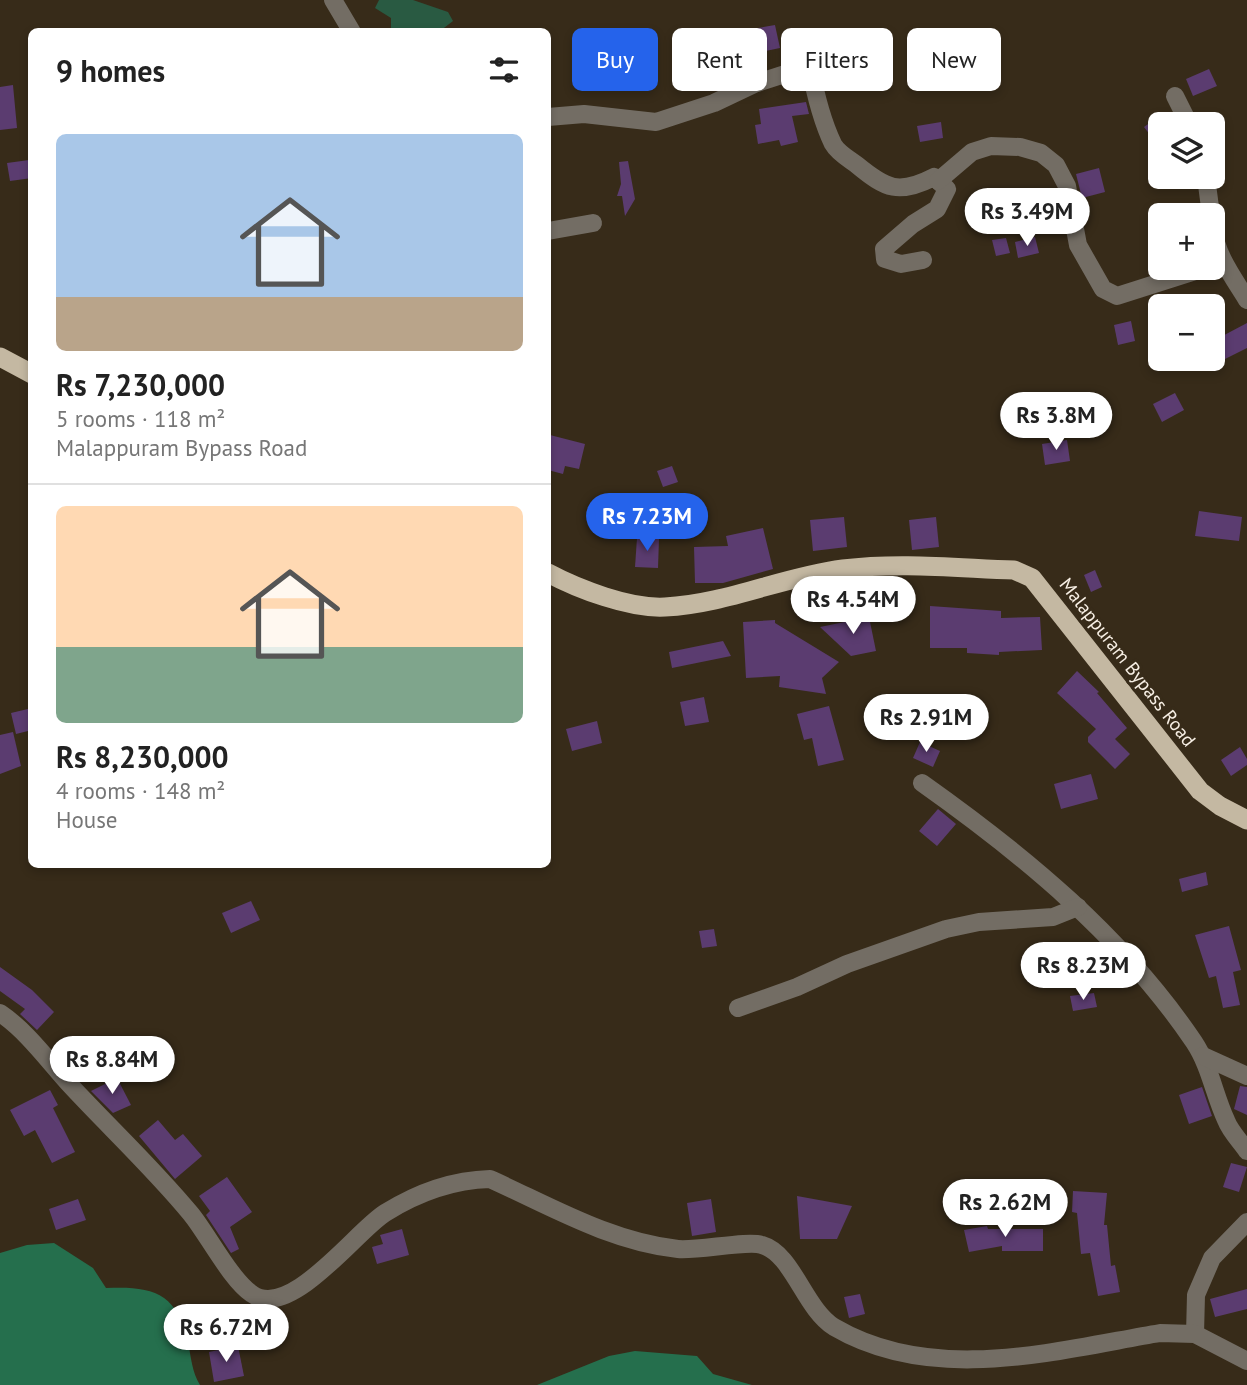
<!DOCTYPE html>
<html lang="en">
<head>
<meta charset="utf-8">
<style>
	body { margin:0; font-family:"PT Sans",sans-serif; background:#f6f6f6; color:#222; height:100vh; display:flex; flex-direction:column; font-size:26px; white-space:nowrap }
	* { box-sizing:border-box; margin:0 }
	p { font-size:23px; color:#767676 }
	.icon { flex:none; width:38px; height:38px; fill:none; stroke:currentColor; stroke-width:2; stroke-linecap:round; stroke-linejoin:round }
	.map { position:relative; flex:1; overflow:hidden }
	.sheet { position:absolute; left:28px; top:28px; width:523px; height:840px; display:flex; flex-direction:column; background:#fff; border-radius:10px; box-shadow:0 4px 10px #0003 }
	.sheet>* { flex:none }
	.hud { position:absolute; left:572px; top:28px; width:569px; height:63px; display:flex; gap:14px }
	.buttons { position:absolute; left:1148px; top:112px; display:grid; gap:14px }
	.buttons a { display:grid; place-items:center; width:77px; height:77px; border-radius:10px; background:#fff; box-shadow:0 4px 10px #0003; font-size:35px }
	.price { position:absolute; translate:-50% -60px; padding:0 16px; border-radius:24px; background:#fff; color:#222; font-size:23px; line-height:46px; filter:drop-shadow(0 2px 4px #0008) }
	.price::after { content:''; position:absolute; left:50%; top:42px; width:21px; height:16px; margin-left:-10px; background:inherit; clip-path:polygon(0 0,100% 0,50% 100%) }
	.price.on { background:#2563eb; color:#fff }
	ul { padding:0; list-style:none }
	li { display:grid; align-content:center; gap:14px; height:371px; padding:0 28px }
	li+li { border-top:2px solid #e0e0e0 }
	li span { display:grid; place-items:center; height:217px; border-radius:10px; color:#555 }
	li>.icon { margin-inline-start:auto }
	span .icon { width:126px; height:126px; fill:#fffc; stroke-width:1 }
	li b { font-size:30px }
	h2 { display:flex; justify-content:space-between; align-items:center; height:84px; padding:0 28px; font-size:30px }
	.pill { padding:0 24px; border-radius:10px; background:#fff; box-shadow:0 4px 10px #0003; font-size:24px; line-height:63px }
	.pill.on { background:#2563eb; color:#fff }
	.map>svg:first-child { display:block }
</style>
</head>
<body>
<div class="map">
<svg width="1247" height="1385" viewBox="0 0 1247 1385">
	<rect width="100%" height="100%" fill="#372b19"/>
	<!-- green -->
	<path fill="#295a42" d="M379,0H413L448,12L453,21L440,31H391V18L375,8Z"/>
	<!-- forest -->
	<g fill="#256f4d">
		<path d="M54,1243L93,1268L106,1288C152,1286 177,1292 188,1342C191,1357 192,1372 200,1385H0V1253L27,1245Z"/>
		<path d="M635,1351L697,1356L713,1374L752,1385H537L609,1356Z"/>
	</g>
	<!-- building -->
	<g fill="#5b3c70">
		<path d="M775,25L780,48L751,54L747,30Z"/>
		<path d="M636,38L646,72L618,81L607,46Z"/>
		<path d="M1209,69L1217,86L1193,96L1186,79Z"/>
		<path d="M13,85L17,128L0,130V87Z"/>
		<path d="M806,102L809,114L792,116L798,142L781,146L779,140L758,144L755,125L761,124L759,109Z"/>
		<path d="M1155,119L1160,125V148L1144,127Z"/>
		<path d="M941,122L943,138L920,142L917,126Z"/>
		<path d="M29,160L32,178L10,181L7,163Z"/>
		<path d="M628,161L635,199L625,216L622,196H617L621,184L619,162Z"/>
		<path d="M1099,168L1105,192L1082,198L1076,174Z"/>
		<path d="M1035,237L1039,253L1018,258L1015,242Z"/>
		<path d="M1006,238L1010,253L996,256L992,240Z"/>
		<path d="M1131,321L1135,341L1118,345L1114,325Z"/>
		<path d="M1247,323V348L1219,362L1213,351V341Z"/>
		<path d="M1175,393L1184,410L1162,422L1153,404Z"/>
		<path d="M550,435L585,444L579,469L565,466L563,474L548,470Z"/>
		<path d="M1067,440L1070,461L1045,465L1042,444Z"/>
		<path d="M672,466L678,482L663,487L657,471Z"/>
		<path d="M1199,511L1242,517L1239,541L1195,536Z"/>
		<path d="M844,517L847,547L813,551L810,520Z"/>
		<path d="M936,517L939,547L912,550L909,520Z"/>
		<path d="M763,528L773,569L723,583H695L694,547L728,546L726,536Z"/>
		<path d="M637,538L659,539L658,568L635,567Z"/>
		<path d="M1095,570L1102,587L1091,592L1084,575Z"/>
		<path d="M930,606L1001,611V618L1040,617L1042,650L999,652V655L967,653V648H930Z"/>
		<path d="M869,617L876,651L851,656L820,627Z"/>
		<path d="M775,620V623L839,662L822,678L826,694L779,687L780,676L746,678L743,622Z"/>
		<path d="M723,641L731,656L672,668L669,652Z"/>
		<path d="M1077,671L1099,692L1097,693L1127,728L1115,739L1130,754L1115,769L1088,742V737L1096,729L1057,693Z"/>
		<path d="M704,697L709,722L685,726L680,702Z"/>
		<path d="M829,706L844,760L818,766L812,738L804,740L797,714Z"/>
		<path d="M32,708V730L16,734L11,713Z"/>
		<path d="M597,721L602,743L572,751L566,729Z"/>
		<path d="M13,732L21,766L0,774V735Z"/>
		<path d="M920,742L940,751L933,767L913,758Z"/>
		<path d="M1240,747L1247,759V765L1231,776L1221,760Z"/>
		<path d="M1091,774L1098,799L1061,809L1054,784Z"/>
		<path d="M938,809L956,824L937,846L919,831Z"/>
		<path d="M1206,872L1208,885L1182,892L1179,879Z"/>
		<path d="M251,901L260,920L231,933L222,913Z"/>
		<path d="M1229,926L1241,970L1233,972L1240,1005L1223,1008L1216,976L1209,978L1195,935Z"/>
		<path d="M714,929L717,946L702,948L699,931Z"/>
		<path d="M0,967L32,990L54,1012L37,1030L20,1014L25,1009L0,991Z"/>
		<path d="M1094,993L1097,1007L1073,1011L1070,996Z"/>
		<path d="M117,1078L131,1105L113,1113L91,1091Z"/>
		<path d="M1240,1086L1247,1087V1115L1234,1109Z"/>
		<path d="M1202,1087L1212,1116L1189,1124L1179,1095Z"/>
		<path d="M50,1090L58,1105L53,1108L75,1152L52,1163L35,1130L24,1136L10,1110Z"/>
		<path d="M158,1120L175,1140L183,1134L202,1156L175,1179L139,1136Z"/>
		<path d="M1231,1163L1247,1167L1239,1192L1223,1187Z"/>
		<path d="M227,1177L252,1212L230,1227L239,1249L231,1253L206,1215L210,1211L199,1196Z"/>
		<path d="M1073,1191L1107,1193L1104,1225H1107L1111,1266L1115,1265L1120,1292L1098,1296L1090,1253L1081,1254L1077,1213L1072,1212Z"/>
		<path d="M797,1196L852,1206L837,1239H800Z"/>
		<path d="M78,1199L86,1220L56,1230L49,1209Z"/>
		<path d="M711,1199L716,1232L692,1236L687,1203Z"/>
		<path d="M987,1226L988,1229H1043V1251H1002V1246L969,1252L964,1230Z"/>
		<path d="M402,1229L409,1255L377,1264L372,1247L383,1244L380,1235Z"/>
		<path d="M1247,1289V1309L1215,1317L1210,1299Z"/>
		<path d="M860,1294L865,1314L849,1318L844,1297Z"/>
		<path d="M238,1346L244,1376L214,1382L209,1352Z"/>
	</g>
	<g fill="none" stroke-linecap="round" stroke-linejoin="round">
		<!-- minor -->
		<g stroke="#736d64" stroke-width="18">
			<path d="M333,0L352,32"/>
			<path d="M810,66C815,93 821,119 833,144C838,153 849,159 857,165C886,189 899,195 934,177L947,189L937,209L913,224L884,249L885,259L901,264L923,260"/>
			<path d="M1175,96L1189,124"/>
			<path d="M548,117L584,114L656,122L714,103L754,84L881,43"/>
			<path d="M1206,177L1211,215"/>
			<path d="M938,181L972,152L991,146L1020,147L1041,153L1056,165L1067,186L1078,245L1103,289L1117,296L1205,268"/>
			<path d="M1213,228C1216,255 1233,277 1247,300"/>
			<path d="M548,231L593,223"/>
			<path d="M922,783C1025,856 1123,937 1194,1042C1210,1066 1214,1094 1226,1120C1230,1131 1240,1141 1247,1151"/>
			<path d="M738,1008L797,987L847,964L946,929L979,922L1053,917L1078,907"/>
			<path d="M1203,1056L1247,1076"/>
			<path d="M1195,1334L1196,1295L1212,1258L1247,1222"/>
		</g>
		<!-- tertiary -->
		<path stroke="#736d64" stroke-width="18" d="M0,1013C27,1031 49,1062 71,1086C110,1128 154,1169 191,1214C208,1235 231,1280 252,1294C290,1321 356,1231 385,1213C417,1193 453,1180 490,1179C550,1206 611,1242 678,1249C698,1251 748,1240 762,1245C793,1254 804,1308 834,1327C933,1385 1054,1351 1160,1333L1195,1334L1247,1361"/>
		<!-- trunk -->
		<g stroke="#c4b8a2" stroke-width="19">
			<path d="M0,357L32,374"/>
			<path d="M548,573C578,589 630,609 665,607C726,604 782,577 843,569C899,562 957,568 1014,570L1032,578L1200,791L1220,806L1247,820"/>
		</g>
	</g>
	<g text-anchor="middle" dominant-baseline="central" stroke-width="6" stroke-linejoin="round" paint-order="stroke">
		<!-- street labels -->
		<g font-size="19" fill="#f7efe4" stroke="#372b19">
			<text transform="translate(1128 662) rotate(52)">Malappuram Bypass Road</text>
		</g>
	</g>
</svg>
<div class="buttons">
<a><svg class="icon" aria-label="layers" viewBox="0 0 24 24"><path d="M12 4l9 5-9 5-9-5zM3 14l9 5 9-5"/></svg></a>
<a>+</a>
<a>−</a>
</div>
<b class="price" style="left:1027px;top:248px">Rs 3.49M</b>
<b class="price" style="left:1056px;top:452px">Rs 3.8M</b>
<b class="price on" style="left:647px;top:553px">Rs 7.23M</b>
<b class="price" style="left:853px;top:636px">Rs 4.54M</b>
<b class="price" style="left:926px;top:754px">Rs 2.91M</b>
<b class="price" style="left:1083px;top:1002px">Rs 8.23M</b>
<b class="price" style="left:112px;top:1096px">Rs 8.84M</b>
<b class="price" style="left:1005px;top:1239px">Rs 2.62M</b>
<b class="price" style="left:226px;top:1364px">Rs 6.72M</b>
<div class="hud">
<a class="pill on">Buy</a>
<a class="pill">Rent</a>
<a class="pill">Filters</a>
<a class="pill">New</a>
</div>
<section class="sheet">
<h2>9 homes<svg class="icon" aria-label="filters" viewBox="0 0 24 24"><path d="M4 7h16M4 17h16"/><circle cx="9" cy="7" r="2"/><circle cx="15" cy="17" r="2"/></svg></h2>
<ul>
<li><span style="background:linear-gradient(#a9c7e8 75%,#b9a48a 0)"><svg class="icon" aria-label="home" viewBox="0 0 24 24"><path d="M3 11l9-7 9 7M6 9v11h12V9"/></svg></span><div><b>Rs 7,230,000</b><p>5 rooms · 118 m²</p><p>Malappuram Bypass Road</p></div></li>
<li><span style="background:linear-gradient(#ffd9b3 65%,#7fa58c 0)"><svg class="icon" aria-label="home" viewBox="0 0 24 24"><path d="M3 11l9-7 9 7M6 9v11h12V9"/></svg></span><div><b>Rs 8,230,000</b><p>4 rooms · 148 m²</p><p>House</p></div></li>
</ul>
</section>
</div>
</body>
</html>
